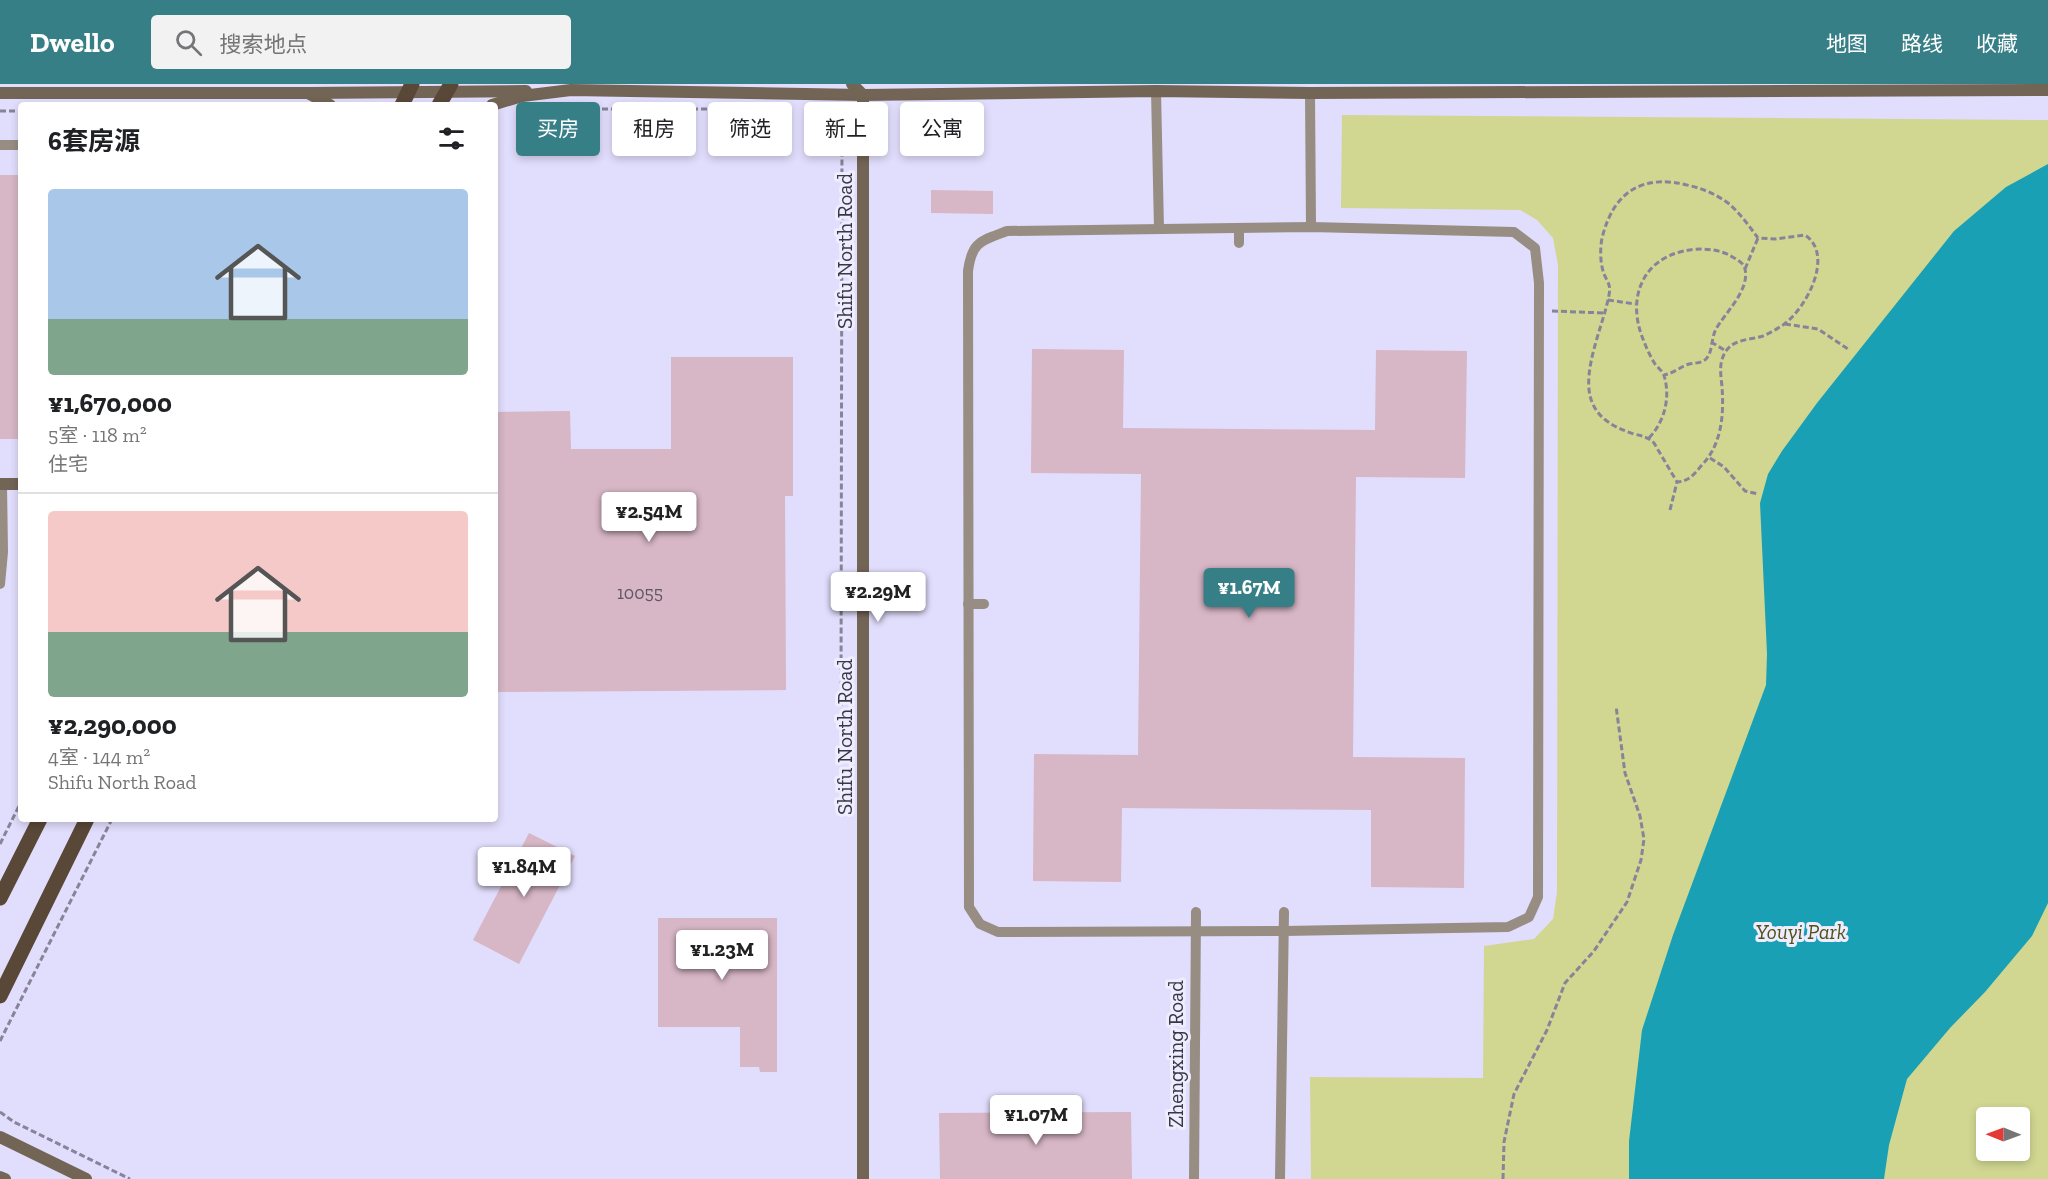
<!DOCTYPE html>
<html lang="zh">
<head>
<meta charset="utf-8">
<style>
	body { margin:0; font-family:"Zilla Slab","Noto Sans SC",serif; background:#f2f2f2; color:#202124; height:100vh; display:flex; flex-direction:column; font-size:22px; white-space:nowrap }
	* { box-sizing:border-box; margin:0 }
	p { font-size:20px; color:#757577 }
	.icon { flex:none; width:33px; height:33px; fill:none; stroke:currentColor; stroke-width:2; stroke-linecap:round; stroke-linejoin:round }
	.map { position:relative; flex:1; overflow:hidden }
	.sheet { position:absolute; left:18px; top:18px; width:480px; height:720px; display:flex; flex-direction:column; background:#fff; border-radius:6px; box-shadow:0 3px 9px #0003 }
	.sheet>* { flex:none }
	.guide { position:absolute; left:516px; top:18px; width:570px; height:54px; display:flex; gap:12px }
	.needle { width:39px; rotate:271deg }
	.buttons { position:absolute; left:1976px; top:1023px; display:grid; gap:12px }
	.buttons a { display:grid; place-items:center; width:54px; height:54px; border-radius:6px; background:#fff; box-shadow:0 3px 9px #0003; font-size:30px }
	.price { position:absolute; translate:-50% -51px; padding:0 14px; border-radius:6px; background:#fff; color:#222; font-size:20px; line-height:39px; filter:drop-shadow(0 2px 3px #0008) }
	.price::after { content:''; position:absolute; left:50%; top:36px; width:18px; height:14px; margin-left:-9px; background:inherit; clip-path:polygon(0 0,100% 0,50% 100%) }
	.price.active { background:#377f87; color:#fff }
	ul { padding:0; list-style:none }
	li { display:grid; align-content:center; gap:12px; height:318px; padding:0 30px }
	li+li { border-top:2px solid #e0e0e0 }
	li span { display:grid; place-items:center; height:186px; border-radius:6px; color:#555 }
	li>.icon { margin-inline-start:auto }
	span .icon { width:108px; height:108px; fill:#fffc; stroke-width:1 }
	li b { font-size:26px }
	h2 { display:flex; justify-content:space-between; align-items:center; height:72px; padding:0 30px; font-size:26px }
	.pill { padding:0 21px; border-radius:6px; background:#fff; box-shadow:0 3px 9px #0003; font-size:21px; line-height:54px }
	.pill.active { background:#377f87; color:#fff }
	header { display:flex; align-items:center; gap:36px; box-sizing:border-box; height:84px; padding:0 30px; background:#377f87; color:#fff }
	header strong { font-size:28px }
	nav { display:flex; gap:33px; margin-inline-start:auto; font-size:21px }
	.search { width:420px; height:54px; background:#f2f2f2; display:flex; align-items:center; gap:15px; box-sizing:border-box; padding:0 21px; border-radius:6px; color:#757577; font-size:22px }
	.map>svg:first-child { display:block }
</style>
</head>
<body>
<header>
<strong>Dwello</strong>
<div class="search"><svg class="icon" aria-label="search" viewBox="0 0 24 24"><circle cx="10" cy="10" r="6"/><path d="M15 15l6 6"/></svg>搜索地点</div>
<nav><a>地图</a><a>路线</a><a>收藏</a></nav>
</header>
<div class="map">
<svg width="2048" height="1095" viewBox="0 0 2048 1095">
	<rect width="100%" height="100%" fill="#e1ddfc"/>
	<!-- green -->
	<path fill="#d1d791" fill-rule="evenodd" d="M1342,31L2048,36V1095H1311L1310,993L1483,994L1484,862L1534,855L1553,835L1557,808L1558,181L1553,154L1537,136L1520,126L1341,124ZM1986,1034H2019V1066H1986Z"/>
	<!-- water -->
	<path fill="#1aa0b4" d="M2048,80V819L2032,852L1985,908L1950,944L1907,995L1889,1061L1884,1095H1629V1057L1642,946L1673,851L1766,601L1767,570L1760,419L1768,390L1782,367L1817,319L1954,147L2006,103Z"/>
	<!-- building -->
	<g fill="#d7b6c5">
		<path d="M0,91H21V240L18,355H0Z"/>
		<path d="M931,106L993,107V130L931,129Z"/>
		<path d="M1032,265L1124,266L1123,344L1375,346L1376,266L1467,267L1465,394L1356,393L1353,673L1465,674L1464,804L1371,803V726L1122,724L1121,798L1033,797L1034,670L1138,671L1141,390L1031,389Z"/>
		<path d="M671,273H793V412H785L786,606L495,608V328L570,327L571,365H671Z"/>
		<path d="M529,749L575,772L519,880L473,856Z"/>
		<path d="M658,834H777V988H760L759,983H740V943H658Z"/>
		<path d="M1131,1028L1132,1095H940L939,1029Z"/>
	</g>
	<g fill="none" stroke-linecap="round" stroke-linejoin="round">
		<!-- path -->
		<g stroke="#878499" stroke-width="3" stroke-dasharray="6 3" stroke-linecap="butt">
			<path d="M548,25H725"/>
			<path d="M818,26L837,34L842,46L841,624"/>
			<path d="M0,27H21"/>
			<path d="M1745,185L1758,154"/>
			<path d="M1608,216L1635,220"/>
			<path d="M1552,227L1604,229"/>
			<path d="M1785,240L1818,245L1848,265"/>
			<path d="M1711,258L1726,267"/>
			<path d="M1649,354C1664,338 1670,316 1665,295C1664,288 1659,285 1655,280C1650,272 1646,263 1643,255C1627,216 1641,176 1684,167C1698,164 1715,164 1729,171C1734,174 1744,178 1745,185C1750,206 1725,229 1716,245C1711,254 1713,268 1706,275C1702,279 1695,279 1689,280C1680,283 1674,289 1664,291"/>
			<path d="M1710,374L1724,383L1745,407L1758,410"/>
			<path d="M1670,426L1677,398C1690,397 1694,390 1702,381C1722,360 1724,330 1722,303C1721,291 1718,279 1726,267C1734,255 1750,256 1763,252C1770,249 1777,245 1783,241C1806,225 1835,171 1805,151L1775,155L1758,154C1749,142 1740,129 1728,119C1717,111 1704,105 1691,102C1644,89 1614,106 1602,154C1600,165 1600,179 1604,190C1608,199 1611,201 1609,211C1604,240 1580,289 1592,318C1599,336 1616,344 1634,350C1642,352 1648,353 1654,359L1677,398"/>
			<path d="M0,760L21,718"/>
			<path d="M0,957L112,735"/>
			<path d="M0,1028L14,1038L130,1095"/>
			<path d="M1503,1095L1504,1058L1514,1010L1547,946L1565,899L1594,867L1627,818L1641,776L1644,755L1640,732L1625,689L1616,622"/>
		</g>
		<!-- lane -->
		<g stroke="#978d83" stroke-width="10">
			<path d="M1156,7L1159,145"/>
			<path d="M1310,9L1311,143"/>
			<path d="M0,61H21"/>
			<path d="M1311,143L1514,148L1535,164L1539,199L1538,813L1529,833L1508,843L1285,847L998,848L980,840L969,823L968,187C972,157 981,157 1007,147Z"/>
			<path d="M1239,159V144"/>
			<path d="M0,500L3,468L2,400"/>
			<path d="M968,520H984"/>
			<path d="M1194,1095L1196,828"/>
			<path d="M1280,1095L1284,828"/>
		</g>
		<!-- secondary -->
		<g stroke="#736556" stroke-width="12">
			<path d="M852,0L863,11V1095"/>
			<path d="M0,9H308L330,21"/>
			<path d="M309,9L526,7"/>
			<path d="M492,21L522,12L571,6L863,11L1156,7L1310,9L2048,6"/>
			<path d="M0,400H21"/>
			<path d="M0,1053L86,1095"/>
			<path d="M0,1093L5,1095"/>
		</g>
		<!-- primary -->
		<g stroke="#594837" stroke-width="15">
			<path d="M402,21L412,0"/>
			<path d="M439,21L451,0"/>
			<path d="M0,814L40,735"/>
			<path d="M0,912L87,735"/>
		</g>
	</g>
	<g text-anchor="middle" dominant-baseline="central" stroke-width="6" stroke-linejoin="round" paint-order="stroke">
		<!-- number labels -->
		<g font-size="18" fill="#605764">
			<text x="640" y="509">10055</text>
		</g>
		<!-- street labels -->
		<g font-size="21" fill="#393743" stroke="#eeecff">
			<text transform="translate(844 167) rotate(-90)">Shifu North Road</text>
			<text transform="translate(844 653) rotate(-90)">Shifu North Road</text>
			<text transform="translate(1175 970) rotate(-90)">Zhengxing Road</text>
		</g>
		<!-- park labels -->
		<g font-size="21" font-style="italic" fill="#505315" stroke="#eeecff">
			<text x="1801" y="847">Youyi Park</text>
		</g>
	</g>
</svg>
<div class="buttons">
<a><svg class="needle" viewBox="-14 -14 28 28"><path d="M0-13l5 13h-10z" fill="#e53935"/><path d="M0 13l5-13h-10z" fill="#757577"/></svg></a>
</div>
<b class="price" style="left:649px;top:459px">¥2.54M</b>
<b class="price active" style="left:1249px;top:535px">¥1.67M</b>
<b class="price" style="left:878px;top:539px">¥2.29M</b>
<b class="price" style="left:524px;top:814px">¥1.84M</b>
<b class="price" style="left:722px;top:897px">¥1.23M</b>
<b class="price" style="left:1036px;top:1062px">¥1.07M</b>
<div class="guide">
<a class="pill active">买房</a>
<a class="pill">租房</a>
<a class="pill">筛选</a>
<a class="pill">新上</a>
<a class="pill">公寓</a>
</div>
<section class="sheet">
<h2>6套房源<svg class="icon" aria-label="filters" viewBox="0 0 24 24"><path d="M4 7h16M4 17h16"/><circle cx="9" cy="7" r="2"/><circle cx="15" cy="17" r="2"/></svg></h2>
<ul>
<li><span style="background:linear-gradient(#a9c7e8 70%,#7fa58c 0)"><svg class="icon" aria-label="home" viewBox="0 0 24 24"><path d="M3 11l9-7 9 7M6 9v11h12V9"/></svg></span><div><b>¥1,670,000</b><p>5室 · 118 m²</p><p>住宅</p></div></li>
<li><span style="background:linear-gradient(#f6c9c9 65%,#7fa58c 0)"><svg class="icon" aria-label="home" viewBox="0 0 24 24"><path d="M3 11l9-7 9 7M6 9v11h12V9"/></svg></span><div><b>¥2,290,000</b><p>4室 · 144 m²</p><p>Shifu North Road</p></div></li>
</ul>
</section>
</div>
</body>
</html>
